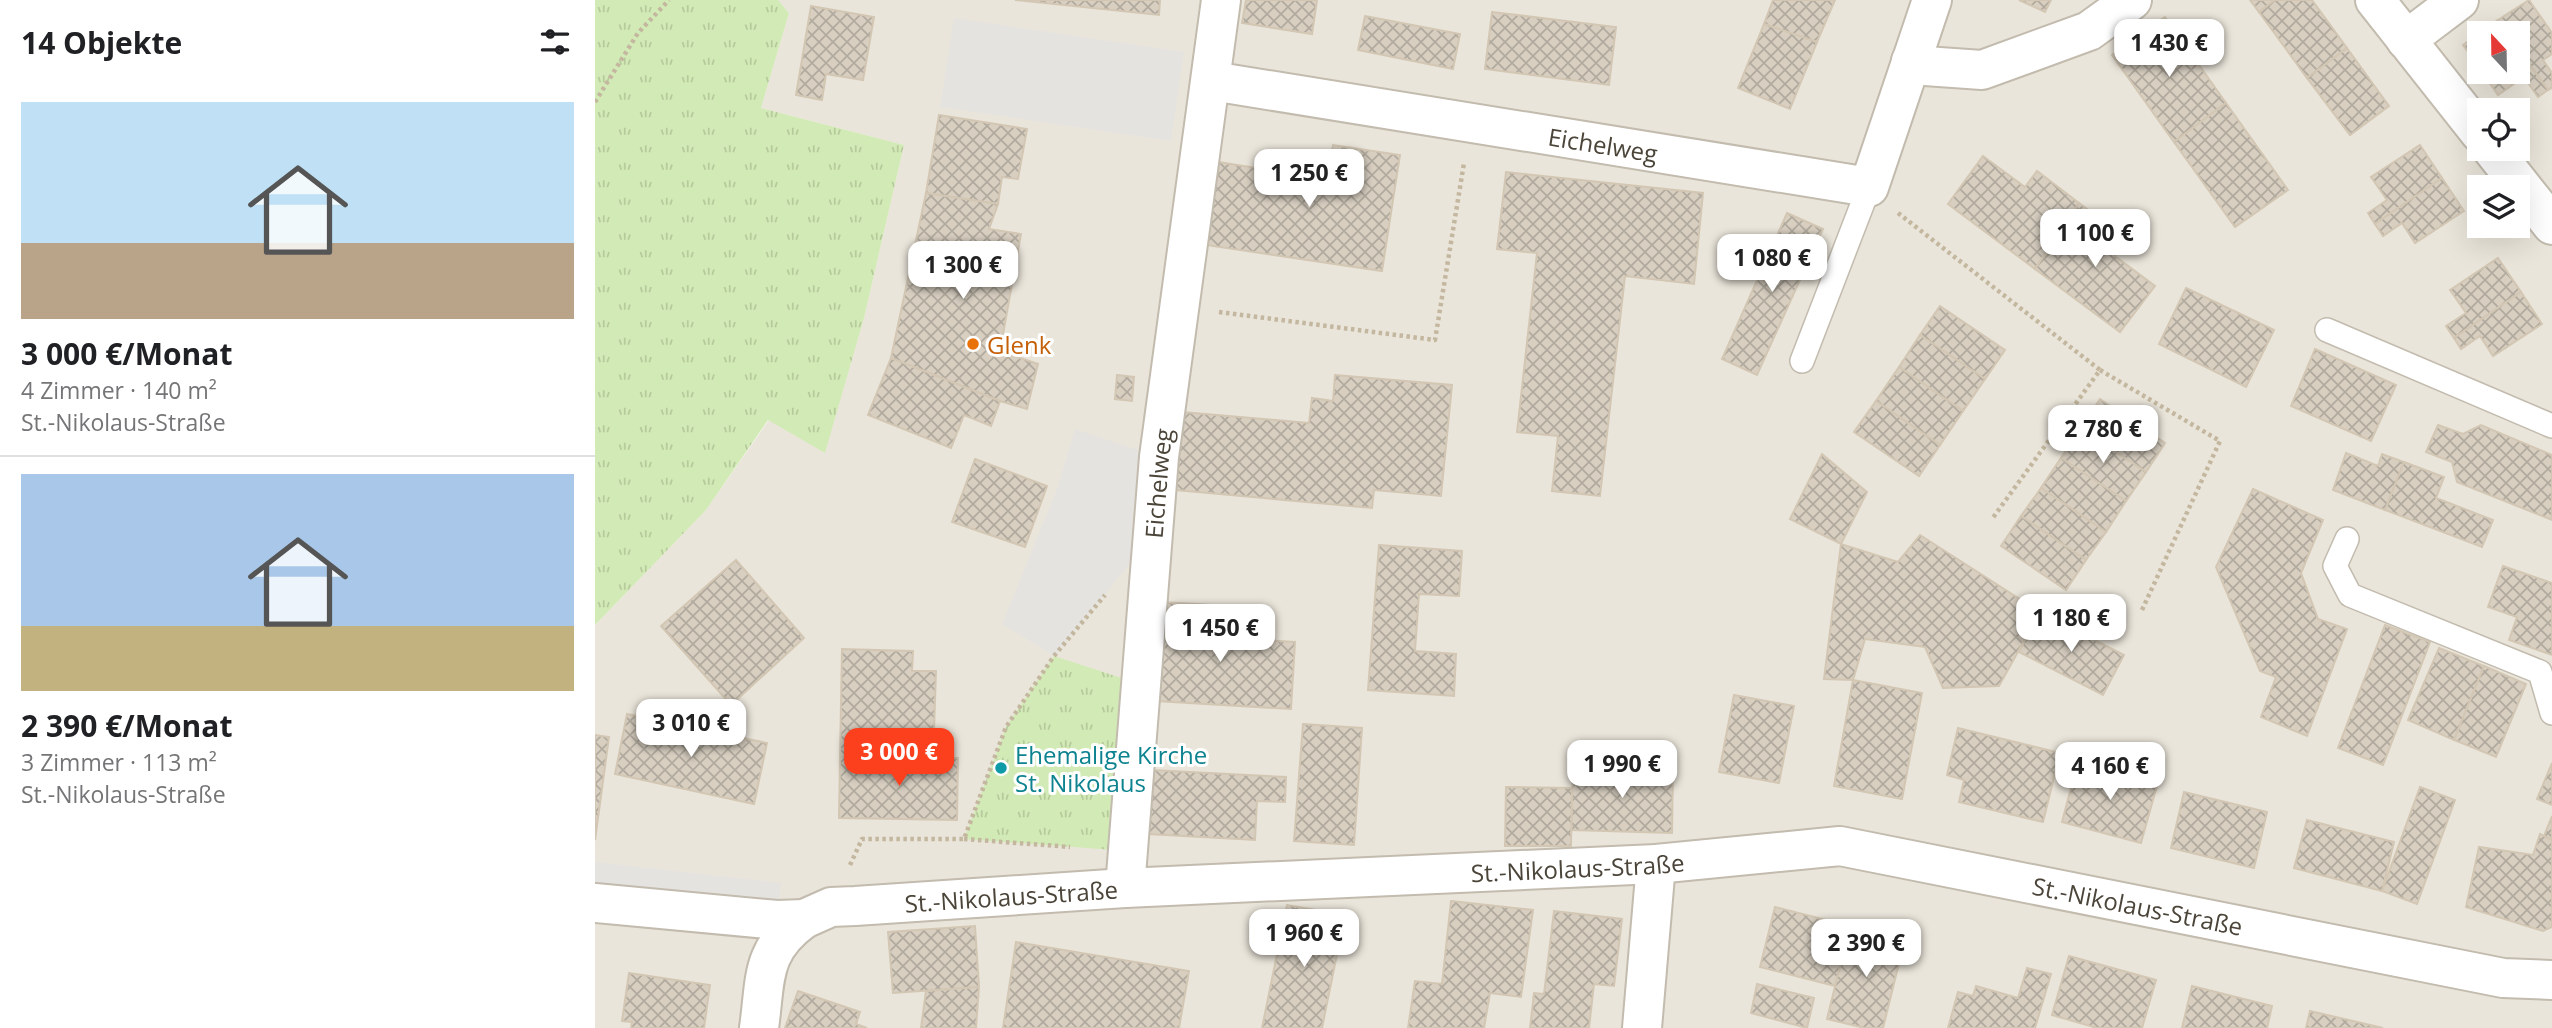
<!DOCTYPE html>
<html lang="de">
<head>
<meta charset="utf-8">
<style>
	body { margin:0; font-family:"Open Sans",sans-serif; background:#f6f6f6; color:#202124; height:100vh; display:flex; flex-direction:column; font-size:26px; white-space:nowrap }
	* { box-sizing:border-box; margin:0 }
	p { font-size:23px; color:#757577 }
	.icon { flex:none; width:38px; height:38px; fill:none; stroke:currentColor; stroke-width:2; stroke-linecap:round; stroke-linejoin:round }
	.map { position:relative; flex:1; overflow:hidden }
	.details { display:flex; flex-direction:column; background:#fff; width:595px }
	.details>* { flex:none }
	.needle { width:46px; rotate:338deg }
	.fabs { position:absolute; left:1872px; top:21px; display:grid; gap:14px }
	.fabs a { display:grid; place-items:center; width:63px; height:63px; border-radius:0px; background:#fff; box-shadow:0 7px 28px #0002; font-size:35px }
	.price { position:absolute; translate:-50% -60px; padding:0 16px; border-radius:14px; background:#fff; color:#222; font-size:23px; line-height:46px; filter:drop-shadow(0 2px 4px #0008) }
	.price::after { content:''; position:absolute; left:50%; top:42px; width:21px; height:16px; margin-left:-10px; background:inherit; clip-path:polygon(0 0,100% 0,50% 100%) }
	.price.current { background:#fc3f1d; color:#fff }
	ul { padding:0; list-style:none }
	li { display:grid; align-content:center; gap:14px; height:371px; padding:0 21px }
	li+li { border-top:2px solid #e0e0e0 }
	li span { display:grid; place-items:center; height:217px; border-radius:0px; color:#555 }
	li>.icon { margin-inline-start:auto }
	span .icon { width:126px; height:126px; fill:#fffc; stroke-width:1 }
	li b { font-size:30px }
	h2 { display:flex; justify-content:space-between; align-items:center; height:84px; padding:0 21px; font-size:30px }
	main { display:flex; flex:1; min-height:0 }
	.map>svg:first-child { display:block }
</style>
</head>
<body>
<main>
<section class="details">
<h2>14 Objekte<svg class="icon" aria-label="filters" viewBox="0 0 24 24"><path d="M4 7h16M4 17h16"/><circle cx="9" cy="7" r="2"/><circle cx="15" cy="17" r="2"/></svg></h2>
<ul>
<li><span style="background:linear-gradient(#bfe0f5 65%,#b9a48a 0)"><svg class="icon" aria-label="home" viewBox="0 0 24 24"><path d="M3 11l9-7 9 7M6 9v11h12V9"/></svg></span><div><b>3 000 €/Monat</b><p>4 Zimmer · 140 m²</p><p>St.-Nikolaus-Straße</p></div></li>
<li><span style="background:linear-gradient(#a9c7e8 70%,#c2b280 0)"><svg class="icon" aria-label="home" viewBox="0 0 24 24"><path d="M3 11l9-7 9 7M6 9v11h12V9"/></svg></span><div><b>2 390 €/Monat</b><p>3 Zimmer · 113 m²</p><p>St.-Nikolaus-Straße</p></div></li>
</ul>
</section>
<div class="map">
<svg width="1957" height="1028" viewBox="0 0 1957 1028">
	<defs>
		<pattern id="grass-tufts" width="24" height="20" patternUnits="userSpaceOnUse" patternTransform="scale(1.75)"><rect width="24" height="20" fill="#d2eab5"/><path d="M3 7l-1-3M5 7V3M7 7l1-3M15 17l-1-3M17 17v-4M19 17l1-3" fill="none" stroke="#b6ca9c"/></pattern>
		<pattern id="building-cross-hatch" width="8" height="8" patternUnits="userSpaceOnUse" patternTransform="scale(1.75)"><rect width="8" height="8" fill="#d8cfc1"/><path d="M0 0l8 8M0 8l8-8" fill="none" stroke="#b1aa9e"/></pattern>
	</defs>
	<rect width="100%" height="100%" fill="#f6f3ec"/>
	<!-- residential -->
	<path fill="#eae5da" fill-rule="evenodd" d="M183,0H1957V1028H0V625L111,510L174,420L230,452L269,318L309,145L166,108L194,13ZM1885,33H1923V72H1885ZM1885,110H1923V149H1885ZM1885,187H1923V226H1885Z"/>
	<!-- grass -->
	<g fill="url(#grass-tufts)">
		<path d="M0,0H183L194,13L166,108L309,145L269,318L230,453L173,420L111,510L0,625Z"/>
		<path d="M459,656L545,684L532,851L369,839L411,727Z"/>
	</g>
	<!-- parking -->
	<g fill="#e5e3e0">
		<path d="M359,18L589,52L576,141L345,107Z"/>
		<path d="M480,429L564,457L556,538L459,656L407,624L462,489Z"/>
		<path d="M0,862L186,883L182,920L0,903Z"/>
	</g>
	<!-- building -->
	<g fill="url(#building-cross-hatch)" stroke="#d3c7b4" stroke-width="2">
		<path d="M420,0H565L564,15Z"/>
		<path d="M651,0H722L717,34L647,23Z"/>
		<path d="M1178,0H1240L1222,42L1169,24Z"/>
		<path d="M1424,0H1456L1450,12Z"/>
		<path d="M1655,0H1680L1664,12Z"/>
		<path d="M1680,0H1717L1752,48L1712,78L1664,12Z"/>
		<path d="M1934,0L1957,33V54L1948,60L1957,73V88L1953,90L1923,49V33H1912L1903,20Z"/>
		<path d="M216,6L279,17L268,80L231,74L227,100L201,95Z"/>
		<path d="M897,12L1021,27L1014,85L890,69Z"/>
		<path d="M770,16L865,34L858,69L763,50Z"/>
		<path d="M1570,17L1631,103L1579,142L1517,55Z"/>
		<path d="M1903,20L1912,33H1885V68L1868,45Z"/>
		<path d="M1169,24L1222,42L1195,109L1143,88Z"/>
		<path d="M1752,48L1794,106L1755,135L1712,78Z"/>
		<path d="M1923,49L1953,90L1943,97L1929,77L1903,95L1887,72H1923Z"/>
		<path d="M1631,103L1693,190L1640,227L1579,142Z"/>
		<path d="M344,115L432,129L423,179L407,177L403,204L331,193Z"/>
		<path d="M738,145L805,155L787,271L611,245L623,162L712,176L714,160L735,163Z"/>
		<path d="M1825,145L1847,178L1780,224L1773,213L1792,200L1776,177Z"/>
		<path d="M1388,156L1430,187L1442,171L1484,203L1440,269L1353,204Z"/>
		<path d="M911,172L1108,193L1099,284L1030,276L1005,496L957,491L963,436L922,432L942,253L902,249Z"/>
		<path d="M1847,178L1869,211L1820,243L1807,223L1788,236L1780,224Z"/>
		<path d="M331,193L403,204L394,229L426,234L405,351L443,364L432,409L405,401L296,358Z"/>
		<path d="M1484,203L1533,239L1520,256L1560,286L1525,332L1440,269Z"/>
		<path d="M1192,213L1228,229L1162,375L1127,359Z"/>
		<path d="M1903,258L1926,292L1859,338L1851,326L1871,313L1855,290Z"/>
		<path d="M1591,288L1679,330L1651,387L1564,344Z"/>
		<path d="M1926,292L1947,324L1898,356L1885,336L1866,349L1859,338Z"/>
		<path d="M1345,306L1410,350L1390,379L1325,335Z"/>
		<path d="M1325,335L1390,379L1368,411L1304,367Z"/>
		<path d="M1720,349L1801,385L1776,441L1696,406Z"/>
		<path d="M296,358L405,401L396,426L369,415L356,448L273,415Z"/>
		<path d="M1304,367L1368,411L1345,445L1281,401Z"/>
		<path d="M522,375L539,377L537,401L520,399Z"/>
		<path d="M740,375L857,385L846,496L779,490L777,508L581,490L588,412L714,423L717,398L738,401Z"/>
		<path d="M1505,399L1570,443L1551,472L1486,429Z"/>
		<path d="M1281,401L1345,445L1324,476L1259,432Z"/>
		<path d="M1843,425L1868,434L1886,425L1957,455V520L1862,482L1857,462L1831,452Z"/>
		<path d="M1486,429L1551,472L1531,501L1466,458Z"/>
		<path d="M1751,453L1783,466L1787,454L1809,462L1790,510L1738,490Z"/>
		<path d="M1227,454L1272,492L1246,544L1195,519Z"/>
		<path d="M1466,458L1531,501L1511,532L1446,488Z"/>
		<path d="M380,459L452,486L430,547L357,522Z"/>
		<path d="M1809,462L1849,477L1841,498L1898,520L1887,547L1790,510Z"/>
		<path d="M1446,488L1511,532L1491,560L1426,516Z"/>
		<path d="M1658,489L1728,520L1706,573L1723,619L1752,629L1712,736L1666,717L1681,677L1665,671L1621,567Z"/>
		<path d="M1426,516L1491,560L1471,590L1406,546Z"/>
		<path d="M1325,535L1445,612L1404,686L1348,688L1330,647L1270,639L1258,680L1229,679L1246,544L1303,562Z"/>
		<path d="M784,545L867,551L864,596L824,594L820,651L861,654L859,696L773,690Z"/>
		<path d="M141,560L209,638L136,705L66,626Z"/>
		<path d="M1908,566L1957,583V655L1914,640L1922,617L1893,607Z"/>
		<path d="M567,602L617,605L615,637L700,642L696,709L561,701Z"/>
		<path d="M1445,612L1529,655L1508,695L1424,652Z"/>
		<path d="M1790,625L1835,642L1788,765L1743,748Z"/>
		<path d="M1844,648L1889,666L1859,740L1813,720Z"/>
		<path d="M247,649L318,651L317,671H341L339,731L320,730L319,758L245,757Z"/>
		<path d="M1889,666L1931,684L1901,757L1859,740Z"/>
		<path d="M1258,680L1327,693L1307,799L1239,786Z"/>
		<path d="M1139,695L1199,706L1184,783L1124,772Z"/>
		<path d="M32,714L172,743L159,804L20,774Z"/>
		<path d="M708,724L767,728L759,845L699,841Z"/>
		<path d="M1363,728L1465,753L1448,822L1364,802L1369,780L1352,775Z"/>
		<path d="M0,735L14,737L0,840Z"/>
		<path d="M245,757L363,758L362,820L244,818Z"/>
		<path d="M1483,761L1563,782L1546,843L1467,822Z"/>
		<path d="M1957,763V805L1942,799Z"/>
		<path d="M978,767L1078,769L1077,833L976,830Z"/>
		<path d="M557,770L691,777L690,802L662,801L660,840L553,834Z"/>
		<path d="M911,787L977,788L976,846H910Z"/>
		<path d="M1825,787L1860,800L1822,904L1787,891Z"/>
		<path d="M1589,792L1672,812L1659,868L1576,848Z"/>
		<path d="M1957,816V840L1949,836Z"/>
		<path d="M1712,820L1799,842L1787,891L1699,868Z"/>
		<path d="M1945,834L1957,840V927L1948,931L1871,907L1884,847L1938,855Z"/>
		<path d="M856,901L938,910L926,997L895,993L889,1028H813L820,981L847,984Z"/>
		<path d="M692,905L750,915L727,1028H667Z"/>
		<path d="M1180,907L1255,926L1240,986L1165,967Z"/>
		<path d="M959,911L1027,919L1019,986L999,984L994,1028H935L939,993L949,994Z"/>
		<path d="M380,926L384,987L298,993L293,932Z"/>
		<path d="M1255,926L1310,939L1288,1028H1270L1232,1019Z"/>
		<path d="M421,942L594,971L584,1028H408Z"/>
		<path d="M1474,956L1561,980L1547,1028H1502L1457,1015Z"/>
		<path d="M1432,968L1456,974L1440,1028H1353L1363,992L1378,996L1381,986L1423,998Z"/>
		<path d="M34,973L115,985L109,1028H36L37,1022L27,1021Z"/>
		<path d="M1162,984L1219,998L1212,1028L1156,1013Z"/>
		<path d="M1597,986L1677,1006L1672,1028H1587Z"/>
		<path d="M384,987L381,1028H326L331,991Z"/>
		<path d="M203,991L265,1012L261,1024L272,1028H190Z"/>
		<path d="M1715,1011L1788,1028H1711Z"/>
	</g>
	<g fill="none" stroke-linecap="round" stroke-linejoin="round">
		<!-- service casing -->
		<g stroke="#c2bbae" stroke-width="26">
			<g id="service">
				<path d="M1732,330L1957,426"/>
				<path d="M1207,361L1274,187"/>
				<path d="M1752,539L1740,566L1755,595L1945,672L1957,713"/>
			</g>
		</g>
		<!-- minor casing -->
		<g stroke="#c2bbae" stroke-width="42">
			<g id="minor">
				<path d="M1780,0L1885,133"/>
				<path d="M1811,40L1864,0"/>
				<path d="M1316,61L1330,66L1387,70L1494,31L1537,0"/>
				<path id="s1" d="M617,81L1274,187L1337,0"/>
				<path d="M1897,149L1957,225"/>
				<path id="s2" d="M530,888L564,457L626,0"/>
				<path id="s3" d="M0,903L182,920L209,919L236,907L260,906L530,888L1061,864L1245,846L1908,978L1957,980"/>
				<path d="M164,1028C171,978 165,951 209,919"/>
				<path d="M1047,1028L1061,864"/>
			</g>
		</g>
		<!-- path -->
		<g stroke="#c4b79f" stroke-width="4.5" stroke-dasharray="3.5 3.5" stroke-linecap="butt">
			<path d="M0,102L43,33L74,0"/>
			<path d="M1303,213L1505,370L1397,519"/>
			<path d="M624,312L840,340L869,163"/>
			<path d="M1505,370L1625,441L1547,610"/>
			<path d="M369,839L475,847"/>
			<path d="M255,865L267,839H369L411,727L459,656L510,595"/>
		</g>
		<!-- service -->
		<use href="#service" stroke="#fff" stroke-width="23"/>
		<!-- minor -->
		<use href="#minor" stroke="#fff" stroke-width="38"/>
	</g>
	<!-- markers -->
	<circle fill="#e8710a" stroke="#fff" stroke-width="2.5" cx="378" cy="344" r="7"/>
	<circle fill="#0f9aa8" stroke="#fff" stroke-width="2.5" cx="406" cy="768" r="7"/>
	<g text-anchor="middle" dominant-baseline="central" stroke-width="6" stroke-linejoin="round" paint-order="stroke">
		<!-- street labels -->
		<g font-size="24" fill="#4b4439" stroke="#fff">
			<text stroke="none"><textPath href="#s1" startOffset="396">Eichelweg</textPath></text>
			<text stroke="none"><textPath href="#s2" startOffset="406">Eichelweg</textPath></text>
			<text stroke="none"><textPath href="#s3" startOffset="987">St.-Nikolaus-Straße</textPath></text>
			<text stroke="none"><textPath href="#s3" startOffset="420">St.-Nikolaus-Straße</textPath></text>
			<text stroke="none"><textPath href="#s3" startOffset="1554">St.-Nikolaus-Straße</textPath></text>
		</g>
		<!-- food labels -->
		<g font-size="24" fill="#c56008" stroke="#fff" text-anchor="start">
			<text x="392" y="344">Glenk</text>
		</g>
		<!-- culture labels -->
		<g font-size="24" fill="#0d838f" stroke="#fff" text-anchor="start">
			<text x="420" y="754">Ehemalige Kirche<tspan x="420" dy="28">St. Nikolaus</tspan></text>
		</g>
	</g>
</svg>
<div class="fabs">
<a><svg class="needle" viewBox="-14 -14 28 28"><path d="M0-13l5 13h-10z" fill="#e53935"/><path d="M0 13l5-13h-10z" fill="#757577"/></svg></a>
<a><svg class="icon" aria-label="locate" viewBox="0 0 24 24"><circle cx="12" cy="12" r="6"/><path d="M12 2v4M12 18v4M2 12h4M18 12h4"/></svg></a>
<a><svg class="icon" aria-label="layers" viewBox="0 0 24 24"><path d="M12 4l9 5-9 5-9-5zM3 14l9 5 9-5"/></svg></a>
</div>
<b class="price" style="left:1574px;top:79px">1 430 €</b>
<b class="price" style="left:714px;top:209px">1 250 €</b>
<b class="price" style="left:1500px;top:269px">1 100 €</b>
<b class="price" style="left:1177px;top:294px">1 080 €</b>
<b class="price" style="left:368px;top:301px">1 300 €</b>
<b class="price" style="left:1508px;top:465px">2 780 €</b>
<b class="price" style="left:1476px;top:654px">1 180 €</b>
<b class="price" style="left:625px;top:664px">1 450 €</b>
<b class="price" style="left:96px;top:759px">3 010 €</b>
<b class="price current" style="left:304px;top:788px">3 000 €</b>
<b class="price" style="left:1027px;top:800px">1 990 €</b>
<b class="price" style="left:1515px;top:802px">4 160 €</b>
<b class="price" style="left:709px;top:969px">1 960 €</b>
<b class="price" style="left:1271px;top:979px">2 390 €</b>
</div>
</main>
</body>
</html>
